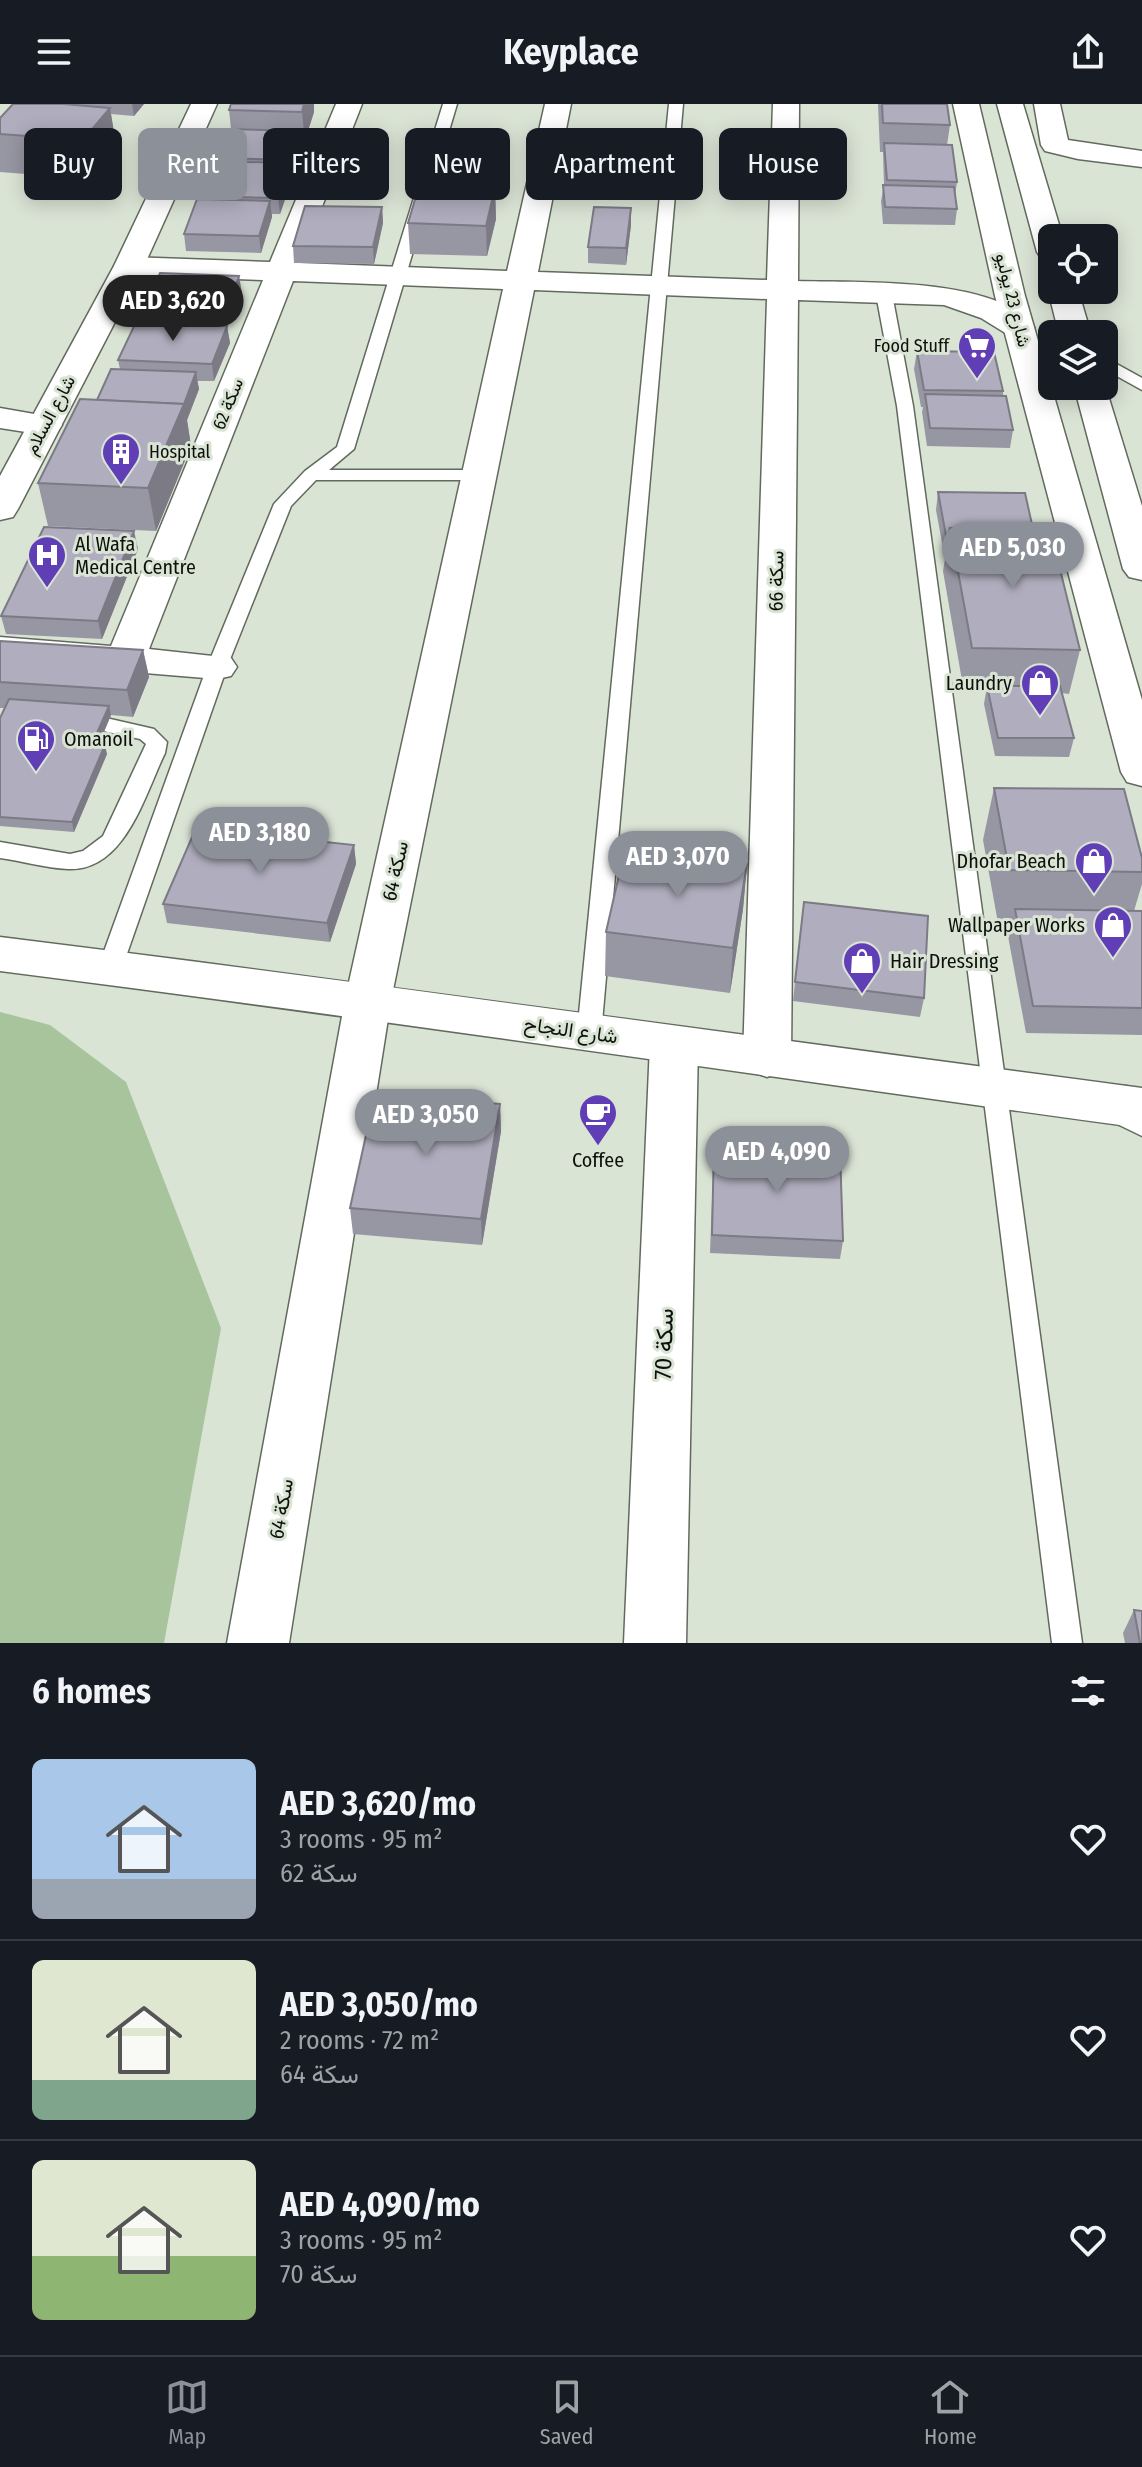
<!DOCTYPE html>
<html lang="en">
<head>
<meta charset="utf-8">
<style>
	body { margin:0; font-family:"Fira Sans Condensed",Vazirmatn,sans-serif; background:#242831; color:#f1f3f6; height:100vh; display:flex; flex-direction:column; font-size:30px; white-space:nowrap }
	* { box-sizing:border-box; margin:0 }
	p { font-size:26px; color:#9ea1a6 }
	.icon { flex:none; width:44px; height:44px; fill:none; stroke:currentColor; stroke-width:2; stroke-linecap:round; stroke-linejoin:round }
	.map { position:relative; height:1539px; overflow:hidden }
	.drawer { display:flex; flex-direction:column; background:#171b24; flex:1 }
	.drawer>* { flex:none }
	.top-card { position:absolute; left:24px; top:24px; width:1094px; height:72px; display:flex; gap:16px }
	.tools { position:absolute; left:1038px; top:120px; display:grid; gap:16px }
	.tools a { display:grid; place-items:center; width:80px; height:80px; border-radius:12px; background:#171b24; box-shadow:0 4px 20px #0003; font-size:40px }
	.price { position:absolute; translate:-50% -68px; padding:0 18px; border-radius:28px; background:#8c9099; color:#fff; font-size:26px; line-height:52px; filter:drop-shadow(0 2px 4px #0008) }
	.price::after { content:''; position:absolute; left:50%; top:48px; width:24px; height:18px; margin-left:-12px; background:inherit; clip-path:polygon(0 0,100% 0,50% 100%) }
	.price.active { background:#222; color:#fff }
	ul { padding:0; list-style:none }
	li { display:flex; align-items:center; gap:24px; height:200px; padding:0 32px }
	li+li { border-top:2px solid #363941 }
	li span { display:grid; place-items:center; flex:none; width:224px; height:160px; border-radius:12px; color:#555 }
	li>.icon { margin-inline-start:auto }
	span .icon { width:96px; height:96px; fill:#fffc; stroke-width:1 }
	li b { font-size:34px }
	h2 { display:flex; justify-content:space-between; align-items:center; height:96px; padding:0 32px; font-size:34px }
	.tag { padding:0 28px; border-radius:12px; background:#171b24; box-shadow:0 4px 20px #0003; font-size:28px; line-height:72px }
	.tag.active { background:#8c9099; color:#fff }
	header { display:flex; justify-content:space-between; align-items:center; height:104px; padding:0 32px; background:#171b24; font-size:36px; font-weight:700 }
	.tab-bar { display:flex; justify-content:space-around; align-items:center; height:112px; border-top:2px solid #363941; background:#171b24; font-size:22px; color:#9ea1a6 }
	.tab-bar a { display:grid; justify-items:center; gap:4px }
	.tab-bar .active { color:#8c9099 }
	.map>svg:first-child { display:block }
</style>
</head>
<body>
<header><svg class="icon" aria-label="menu" viewBox="0 0 24 24"><path d="M4 6h16M4 12h16M4 18h16"/></svg>Keyplace<svg class="icon" aria-label="share" viewBox="0 0 24 24"><path d="M12 15V3M7 8l5-5 5 5M5 13v7h14v-7"/></svg></header>
<div class="map">
<svg width="1142" height="1539" viewBox="0 0 1142 1539">
	<rect width="100%" height="100%" fill="#dae4d5"/>
	<!-- green -->
	<path fill="#a8c49c" d="M0,908L50,921L126,978L221,1224L164,1539H0Z"/>
	<g fill="none" stroke-linecap="round" stroke-linejoin="round">
		<!-- service casing -->
		<g stroke="#616a5d" stroke-width="3">
			<g id="service">
				<path d="M443,0H457L354,345L329,366H479L488,371L479,376H316L291,402L227,563L122,864L118,870L110,873L102,870L98,864L207,563L274,400L305,367L337,343Z"/>
				<path d="M669,0H683L601,930L597,936L589,939L581,936L577,930Z"/>
				<path d="M884,185L892,190L913,302L1082,1539H1052L897,302L876,190Z"/>
				<path d="M1104,253L1142,274V286L1104,265Z"/>
				<path d="M106,614L154,625L167,638L165,649C145,690 125,768 68,765C45,764 22,757 0,754V738L70,750L83,747L103,732L146,640L140,635L99,626L96,621Z"/>
			</g>
		</g>
		<!-- minor casing -->
		<g stroke="#616a5d" stroke-width="3">
			<g id="minor">
				<path d="M336,0H362L300,159L507,167L545,0H571L538,168L767,176L773,0H799L798,177C855,179 998,172 1034,223L1029,230L1018,232L1007,230L981,214L944,201L798,196L791,954L784,967L767,973L750,967L743,954L767,195L534,186L391,896L289,1539H227L345,896L503,185L293,177L149,545L231,554L237,563L231,572L217,575L0,557V533L111,542L263,176L129,171L118,168L114,162L118,156L129,153L270,158Z"/>
				<path d="M1034,0H1060L1068,36L1142,47V63L1078,55L1045,47L1041,41Z"/>
				<path d="M0,304L57,314L62,321L57,328L45,331L0,324Z"/>
				<path d="M674,923L691,928L698,941L686,1539H624L650,941L657,928Z"/>
			</g>
		</g>
		<!-- tertiary casing -->
		<g stroke="#616a5d" stroke-width="3">
			<g id="tertiary">
				<path d="M191,0H217L144,162L18,405L13,413L0,416V372L114,162Z"/>
				<path d="M0,833C381,880 761,934 1142,984V1024C761,972 381,915 0,867Z"/>
			</g>
		</g>
		<!-- secondary casing -->
		<g stroke="#616a5d" stroke-width="3">
			<g id="secondary">
				<path d="M953,0H979L1025,192L1142,596V682L1127,678L1121,668L995,192Z"/>
				<path d="M997,0H1023L1063,134H1052V157L1041,154L1037,148Z"/>
				<path d="M1052,180V186H1078L1091,230H1059L1048,186Z"/>
				<path d="M1104,278L1142,402V476L1129,473L1123,465L1074,282H1104Z"/>
				<path d="M1126,982L1142,988V1032L1109,1016L1101,1002L1109,988Z"/>
			</g>
		</g>
		<!-- service -->
		<use href="#service" fill="#fff" fill-rule="evenodd"/>
		<!-- minor -->
		<use href="#minor" fill="#fff" fill-rule="evenodd"/>
		<!-- tertiary -->
		<use href="#tertiary" fill="#fff" fill-rule="evenodd"/>
		<!-- secondary -->
		<use href="#secondary" fill="#fff" fill-rule="evenodd"/>
	</g>
	<!-- wall -->
	<g fill="#9796a3">
		<path d="M13,0H144L134,12L111,10L116,41L90,75L0,68V14Z"/>
		<path d="M878,0H882L950,21L947,41L957,78L955,92L957,105L955,121L883,120L881,97L884,81L883,48H880Z"/>
		<path d="M229,6L314,8L305,36L306,43L296,72H291L292,75L280,110H272V113L261,149L186,147L184,130L197,95V92L213,57L212,54L231,25Z"/>
		<path d="M495,84L496,115L487,152L410,150L408,119Z"/>
		<path d="M382,103L383,119L374,160L294,159L293,142Z"/>
		<path d="M631,121L626,161L588,159V143Z"/>
		<path d="M160,169L242,189L236,204L182,203L175,220L227,222L230,239L214,277H197L199,285L187,316L191,342L156,427L48,422L38,379L120,265L118,256L146,219L144,206Z"/>
		<path d="M917,247L1003,287V292L1013,326L1010,344L927,342L922,308L923,303H921L914,265Z"/>
		<path d="M938,388L1033,425L1080,546L1069,590L1062,589L1074,634L1069,653L995,652L984,600L986,588H964L943,467L945,455L936,406Z"/>
		<path d="M138,445L102,535L6,530L1,512Z"/>
		<path d="M0,537L143,546L149,573L133,613L111,611L99,640L107,650L74,728L0,722V614L5,604H0Z"/>
		<path d="M994,684L1142,754V780L1134,807H1142V931L1026,929L1008,832L1012,819H998L983,736Z"/>
		<path d="M354,741L356,760L330,838L167,819L163,800Z"/>
		<path d="M747,760L743,805L730,889L605,872L606,828Z"/>
		<path d="M804,798L924,894L920,913L793,897Z"/>
		<path d="M500,1000L501,1027L482,1141L353,1130L350,1104Z"/>
		<path d="M714,1042L843,1137L840,1155L710,1149Z"/>
		<path d="M1134,1506L1142,1539H1125L1123,1529Z"/>
	</g>
	<!-- shaded-wall -->
	<g fill="#7b7a85">
		<path d="M132,0H144L134,12Z"/>
		<path d="M304,0H314V8L305,36L306,43L296,72L294,56L304,28L302,8Z"/>
		<path d="M110,4L116,41L90,75L83,36Z"/>
		<path d="M290,59L292,75L280,110L278,94Z"/>
		<path d="M495,84L496,115L487,152L486,122Z"/>
		<path d="M270,97L272,113L261,149L259,132Z"/>
		<path d="M382,103L383,119L374,160L373,143Z"/>
		<path d="M631,104V121L626,161V144Z"/>
		<path d="M239,172L242,189L236,204L234,187Z"/>
		<path d="M179,186L182,203L173,224L170,207Z"/>
		<path d="M227,222L230,239L214,277L212,260Z"/>
		<path d="M196,268L199,285L187,316L191,342L156,427L148,384Z"/>
		<path d="M134,427L138,445L102,535L98,517Z"/>
		<path d="M143,546L149,573L133,613L127,586Z"/>
		<path d="M109,602L111,611L95,649L92,640Z"/>
		<path d="M105,641L107,650L74,728L72,718Z"/>
		<path d="M354,741L356,760L330,838L327,819Z"/>
		<path d="M747,760L743,805L730,889L733,844Z"/>
		<path d="M500,1000L501,1027L482,1141L481,1115Z"/>
	</g>
	<!-- building -->
	<g fill="#b0aebe" stroke="#7b7a85" stroke-width="2">
		<path d="M13,0H64L110,4L83,36L0,30V14Z"/>
		<path d="M231,0H304L302,8L229,6Z"/>
		<path d="M882,0H947L950,21L883,19Z"/>
		<path d="M224,25L304,27L294,56L212,54Z"/>
		<path d="M884,39L952,41L957,78L887,76Z"/>
		<path d="M211,57L290,59L278,94L197,92Z"/>
		<path d="M883,81L954,83L957,105L885,103Z"/>
		<path d="M419,82L495,84L486,122L408,119Z"/>
		<path d="M197,95L270,97L259,132L184,130Z"/>
		<path d="M305,102L382,103L373,143L293,142Z"/>
		<path d="M594,103L631,104L626,144L588,143Z"/>
		<path d="M160,169L239,172L234,187L179,186L170,207L144,206Z"/>
		<path d="M136,218L227,222L212,260L118,256Z"/>
		<path d="M917,247L994,248L1003,287L924,286Z"/>
		<path d="M111,265L196,268L184,300L97,296Z"/>
		<path d="M925,290L1006,292L1013,326L930,324Z"/>
		<path d="M80,295L184,300L148,384L38,379Z"/>
		<path d="M938,388L1025,389L1033,425L950,424L947,437Z"/>
		<path d="M44,423L134,427L98,517L1,512Z"/>
		<path d="M950,424L1050,425L1080,546L972,544Z"/>
		<path d="M0,537L143,546L127,586L0,578Z"/>
		<path d="M987,582H1060L1074,634H998Z"/>
		<path d="M9,595L109,602L92,640L105,641L72,718L0,713V614Z"/>
		<path d="M994,684L1124,685L1142,754V768L1009,766Z"/>
		<path d="M196,724L354,741L327,819L163,800Z"/>
		<path d="M625,745L747,760L733,844L606,828Z"/>
		<path d="M804,798L928,812L924,894L795,878Z"/>
		<path d="M1015,805L1142,807V904L1033,902Z"/>
		<path d="M375,990L500,1000L481,1115L350,1104Z"/>
		<path d="M714,1042L840,1048L843,1137L712,1131Z"/>
		<path d="M1134,1506L1142,1507V1539H1140Z"/>
	</g>
	<!-- icons -->
	<defs>
		<g id="supermarket-pin" transform="scale(2)"><path d="M0 17L-7.5 6A9.5 9.5 0 1 1 7.5 6Z" fill="#603eb6" stroke="#dae4d5"/><path d="M-6-5.5h2.5l.6 2H6L4.5 2H-2.5L-4.4-4H-6ZM-1.5 3.2a1.3 1.3 0 1 0 .1 0ZM3 3.2a1.3 1.3 0 1 0 .1 0Z" fill="#fff"/></g>
		<g id="building-pin" transform="scale(2)"><path d="M0 17L-7.5 6A9.5 9.5 0 1 1 7.5 6Z" fill="#603eb6" stroke="#dae4d5"/><path d="M-4-6H4V6H1V3H-1V6H-4ZM-2.5-4.3h1.7v1.8h-1.7ZM.8-4.3h1.7v1.8H.8ZM-2.5-1h1.7V.8h-1.7ZM.8-1h1.7V.8H.8Z" fill="#fff"/></g>
		<g id="hospital-pin" transform="scale(2)"><path d="M0 17L-7.5 6A9.5 9.5 0 1 1 7.5 6Z" fill="#603eb6" stroke="#dae4d5"/><path d="M-5-5h3v3.5h4V-5h3V5h-3V1.5h-4V5h-3Z" fill="#fff"/></g>
		<g id="shop-pin" transform="scale(2)"><path d="M0 17L-7.5 6A9.5 9.5 0 1 1 7.5 6Z" fill="#603eb6" stroke="#dae4d5"/><path d="M-5-2.5h2.3a2.7 3.5 0 0 1 5.4 0H5L5.5 6h-11ZM-1.5-2.5h3a1.5 2.3 0 0 0-3 0Z" fill="#fff"/></g>
		<g id="fuel-pin" transform="scale(2)"><path d="M0 17L-7.5 6A9.5 9.5 0 1 1 7.5 6Z" fill="#603eb6" stroke="#dae4d5"/><path d="M-5.5-6h7V0h2V4h1.3V-2.5L3-4.5l.8-.8L6-3V5H2.5V1h-1V6h-7ZM-4.2-4.7v3.2H.2V-4.7Z" fill="#fff"/></g>
		<g id="cafe-pin" transform="scale(2)"><path d="M0 17L-7.5 6A9.5 9.5 0 1 1 7.5 6Z" fill="#603eb6" stroke="#dae4d5"/><path d="M-5.5-4.5H6V0H3Q3 3.5 0 3.5H-2.5Q-5.5 3.5-5.5 0ZM3-3.2v2h1.7v-2ZM-6 4.5H4V6H-6Z" fill="#fff"/></g>
	</defs>
	<g fill-rule="evenodd">
		<use href="#supermarket-pin" x="977" y="242"/>
		<use href="#building-pin" x="121" y="348"/>
		<use href="#hospital-pin" x="47" y="451"/>
		<use href="#shop-pin" x="1040" y="579"/>
		<use href="#fuel-pin" x="36" y="635"/>
		<use href="#shop-pin" x="1094" y="757"/>
		<use href="#shop-pin" x="1113" y="821"/>
		<use href="#shop-pin" x="862" y="857"/>
		<use href="#cafe-pin" x="598" y="1009"/>
	</g>
	<g text-anchor="middle" dominant-baseline="central" stroke-width="6" stroke-linejoin="round" paint-order="stroke">
		<!-- far-street labels -->
		<g font-size="18" fill="#0d100b" stroke="#dae4d5">
			<text transform="translate(1013 196) rotate(76)">شارع 23 يوليو</text>
			<text transform="translate(228 300) rotate(-68)">سكة 62</text>
			<text transform="translate(50 311) rotate(-62)">شارع السلام</text>
		</g>
		<!-- far-poi labels -->
		<g font-size="18" fill="#0d100b" stroke="#dae4d5" text-anchor="end">
			<text x="949" y="242">Food Stuff</text>
			<text x="149" y="348" text-anchor="start">Hospital</text>
		</g>
		<!-- poi labels -->
		<g font-size="20" fill="#0d100b" stroke="#dae4d5" text-anchor="start">
			<text x="75" y="440">Al Wafa<tspan x="75" dy="23">Medical Centre</tspan></text>
			<text x="1012" y="579" text-anchor="end">Laundry</text>
			<text x="64" y="635">Omanoil</text>
			<text x="1066" y="757" text-anchor="end">Dhofar Beach</text>
			<text x="1085" y="821" text-anchor="end">Wallpaper Works</text>
			<text x="890" y="857">Hair Dressing</text>
			<text x="598" y="1056" text-anchor="middle">Coffee</text>
		</g>
		<!-- street labels -->
		<g font-size="20" fill="#0d100b" stroke="#dae4d5">
			<text transform="translate(776 477) rotate(-89)">سكة 66</text>
			<text transform="translate(395 767) rotate(-78)">سكة 64</text>
			<text transform="translate(571 926) rotate(8)">شارع النجاح</text>
			<text transform="translate(281 1405) rotate(-80)">سكة 64</text>
		</g>
		<!-- near-street labels -->
		<g font-size="24" fill="#0d100b" stroke="#dae4d5">
			<text transform="translate(664 1240) rotate(-88)">سكة 70</text>
		</g>
	</g>
</svg>
<div class="tools">
<a><svg class="icon" aria-label="locate" viewBox="0 0 24 24"><circle cx="12" cy="12" r="6"/><path d="M12 2v4M12 18v4M2 12h4M18 12h4"/></svg></a>
<a><svg class="icon" aria-label="layers" viewBox="0 0 24 24"><path d="M12 4l9 5-9 5-9-5zM3 14l9 5 9-5"/></svg></a>
</div>
<b class="price active" style="left:173px;top:239px">AED 3,620</b>
<b class="price" style="left:1013px;top:486px">AED 5,030</b>
<b class="price" style="left:260px;top:771px">AED 3,180</b>
<b class="price" style="left:678px;top:795px">AED 3,070</b>
<b class="price" style="left:426px;top:1053px">AED 3,050</b>
<b class="price" style="left:777px;top:1090px">AED 4,090</b>
<div class="top-card">
<a class="tag">Buy</a>
<a class="tag active">Rent</a>
<a class="tag">Filters</a>
<a class="tag">New</a>
<a class="tag">Apartment</a>
<a class="tag">House</a>
</div>
</div>
<section class="drawer">
<h2>6 homes<svg class="icon" aria-label="filters" viewBox="0 0 24 24"><path d="M4 7h16M4 17h16"/><circle cx="9" cy="7" r="2"/><circle cx="15" cy="17" r="2"/></svg></h2>
<ul>
<li><span style="background:linear-gradient(#a9c7e8 75%,#9aa5b1 0)"><svg class="icon" aria-label="home" viewBox="0 0 24 24"><path d="M3 11l9-7 9 7M6 9v11h12V9"/></svg></span><div><b>AED 3,620/mo</b><p>3 rooms · 95 m²</p><p>سكة 62</p></div><svg class="icon" aria-label="heart" viewBox="0 0 24 24"><path d="M12 20l-8-8c-3-5 5-10 8-4 3-6 11-1 8 4z"/></svg></li>
<li><span style="background:linear-gradient(#dfe7d0 75%,#7fa58c 0)"><svg class="icon" aria-label="home" viewBox="0 0 24 24"><path d="M3 11l9-7 9 7M6 9v11h12V9"/></svg></span><div><b>AED 3,050/mo</b><p>2 rooms · 72 m²</p><p>سكة 64</p></div><svg class="icon" aria-label="heart" viewBox="0 0 24 24"><path d="M12 20l-8-8c-3-5 5-10 8-4 3-6 11-1 8 4z"/></svg></li>
<li><span style="background:linear-gradient(#dfe7d0 60%,#8fb573 0)"><svg class="icon" aria-label="home" viewBox="0 0 24 24"><path d="M3 11l9-7 9 7M6 9v11h12V9"/></svg></span><div><b>AED 4,090/mo</b><p>3 rooms · 95 m²</p><p>سكة 70</p></div><svg class="icon" aria-label="heart" viewBox="0 0 24 24"><path d="M12 20l-8-8c-3-5 5-10 8-4 3-6 11-1 8 4z"/></svg></li>
</ul>
</section>
<nav class="tab-bar">
<a class="active"><svg class="icon" aria-label="map" viewBox="0 0 24 24"><path d="M3 6l6-2 6 2 6-2v14l-6 2-6-2-6 2zM9 4v14M15 6v14"/></svg>Map</a>
<a><svg class="icon" aria-label="saved" viewBox="0 0 24 24"><path d="M7 4h10v16l-5-4-5 4z"/></svg>Saved</a>
<a><svg class="icon" aria-label="home" viewBox="0 0 24 24"><path d="M3 11l9-7 9 7M6 9v11h12V9"/></svg>Home</a>
</nav>
</body>
</html>
